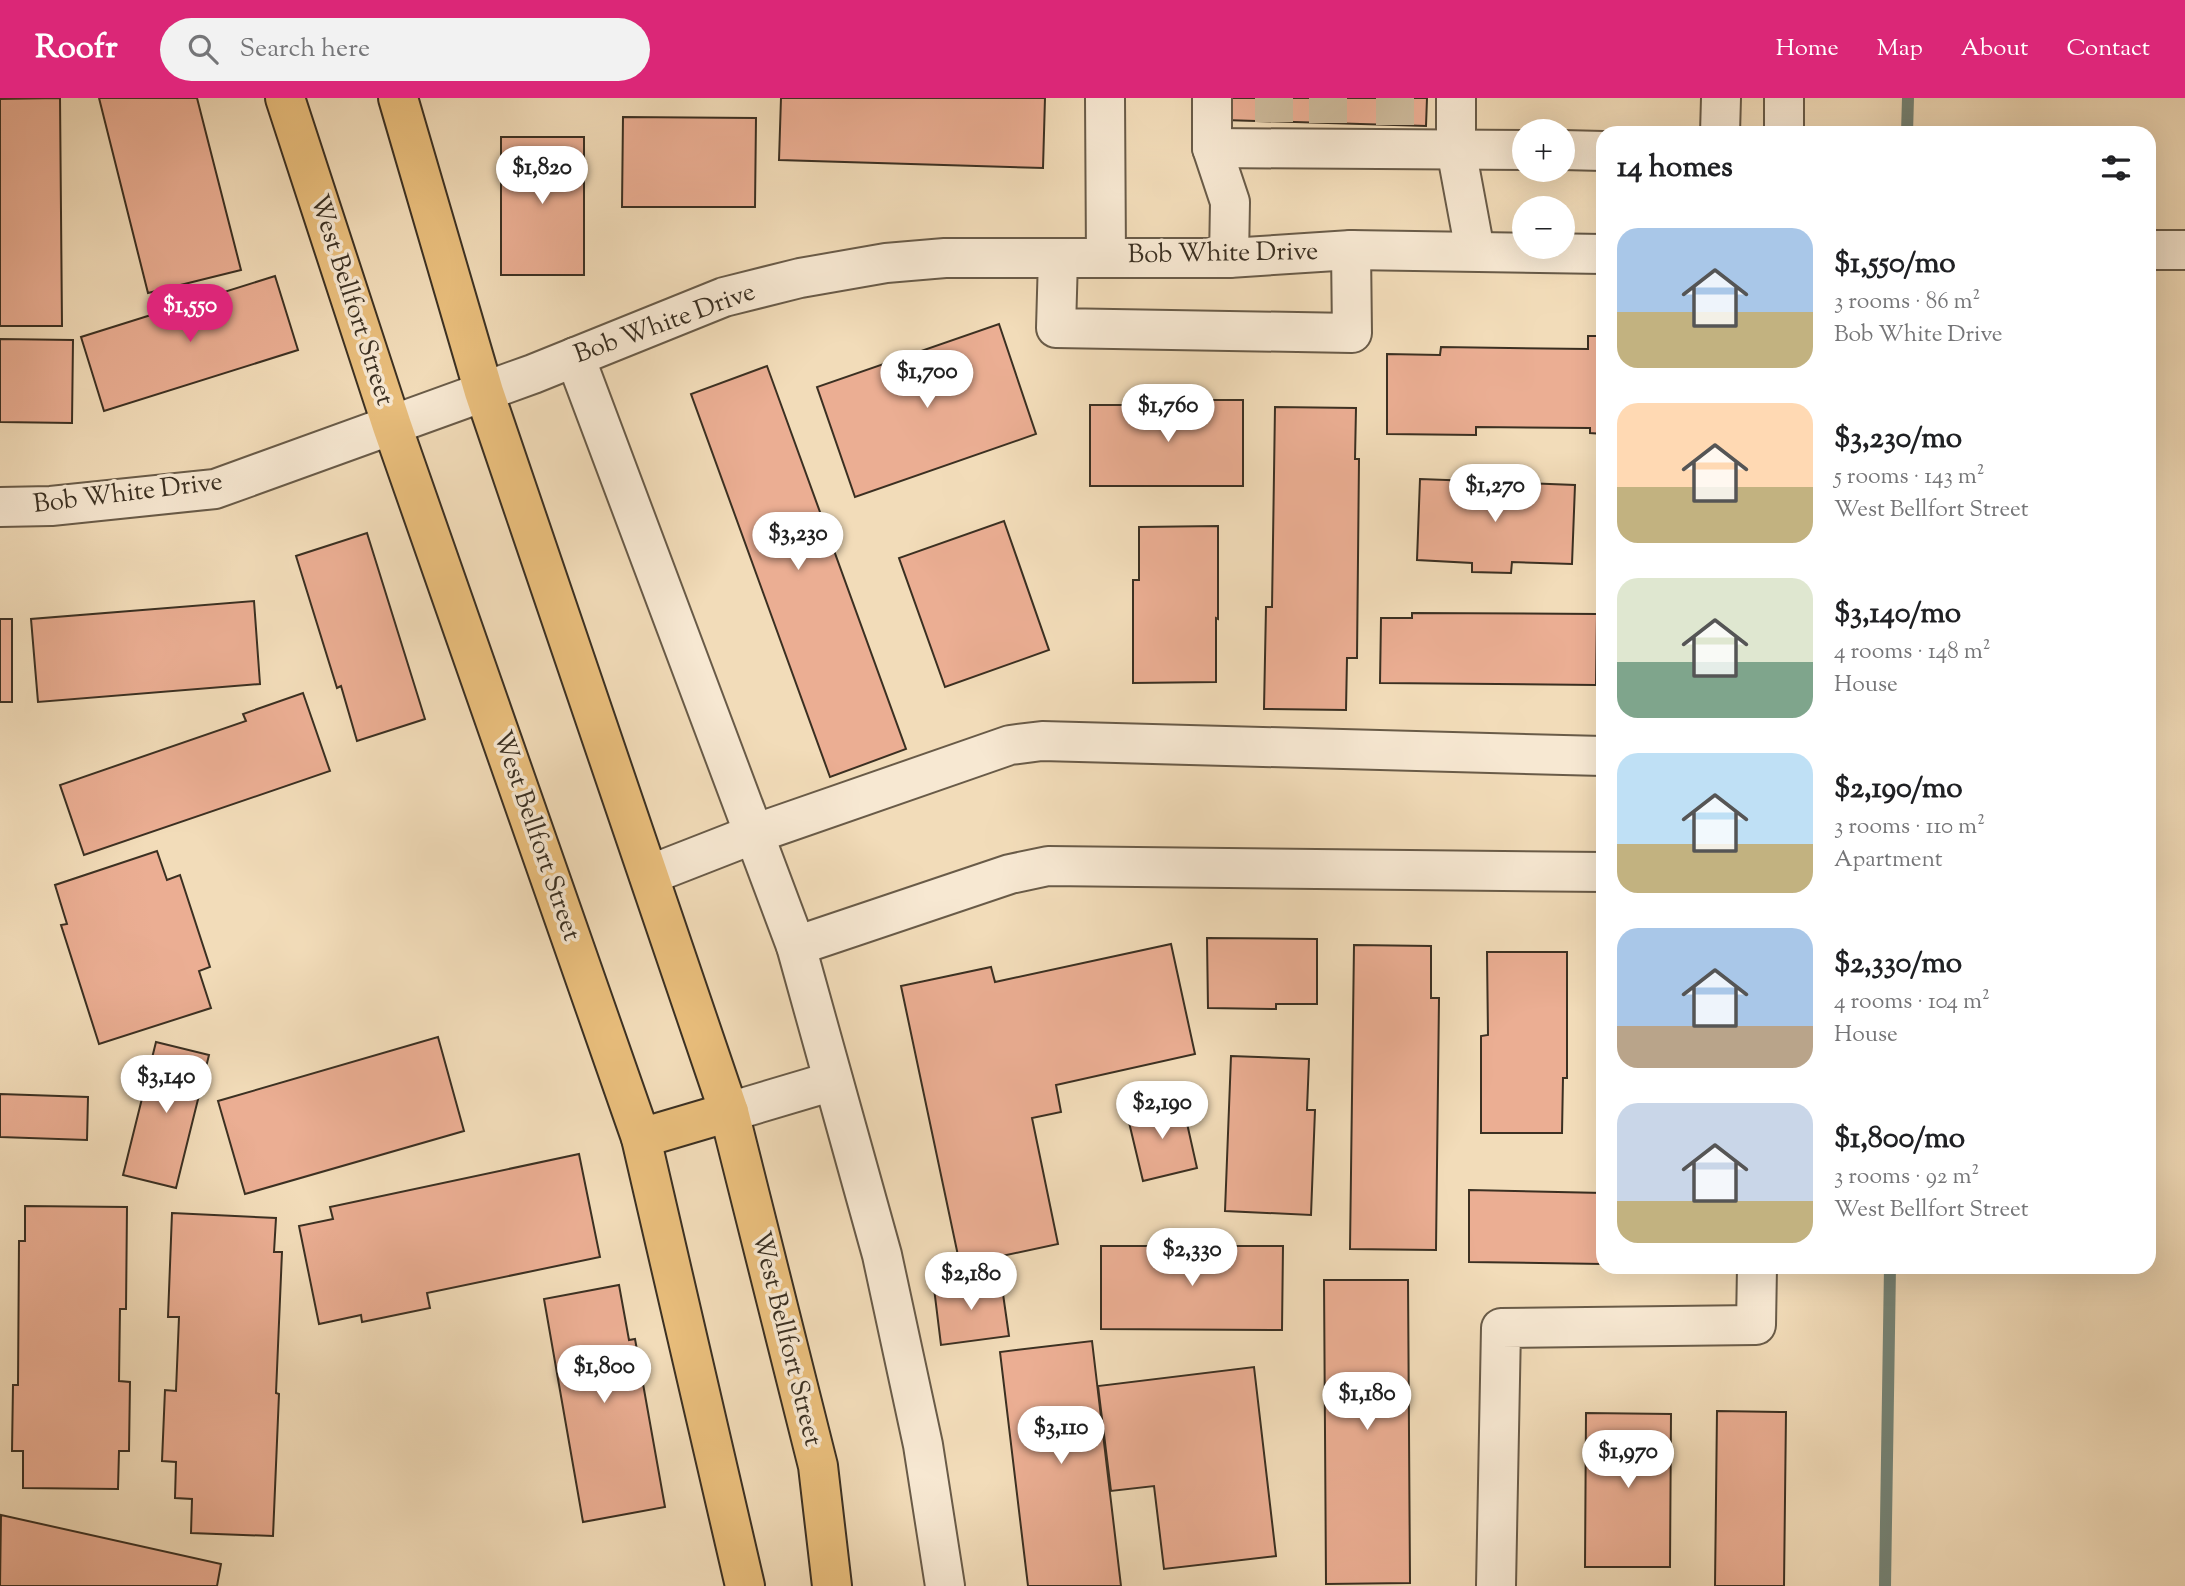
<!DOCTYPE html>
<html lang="en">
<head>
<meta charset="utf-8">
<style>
	body { margin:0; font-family:"Sorts Mill Goudy",serif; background:#f2f2f2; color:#202124; height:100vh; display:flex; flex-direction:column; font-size:26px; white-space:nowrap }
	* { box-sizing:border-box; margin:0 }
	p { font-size:23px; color:#757577 }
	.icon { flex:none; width:38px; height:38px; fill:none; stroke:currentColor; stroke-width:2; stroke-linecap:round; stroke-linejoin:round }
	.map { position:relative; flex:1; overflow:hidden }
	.drawer { position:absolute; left:1596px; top:28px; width:560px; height:1148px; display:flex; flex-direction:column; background:#fff; border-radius:21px; box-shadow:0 7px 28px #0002 }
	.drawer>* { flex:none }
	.controls { position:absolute; left:1512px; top:21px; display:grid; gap:14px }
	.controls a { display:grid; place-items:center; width:63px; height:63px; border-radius:50%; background:#fff; box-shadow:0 7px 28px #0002; font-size:35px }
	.price { position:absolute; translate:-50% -60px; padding:0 16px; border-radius:24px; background:#fff; color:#222; font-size:23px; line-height:46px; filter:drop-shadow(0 2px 4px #0008) }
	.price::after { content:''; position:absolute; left:50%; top:42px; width:21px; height:16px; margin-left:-10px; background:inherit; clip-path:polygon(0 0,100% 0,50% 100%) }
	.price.active { background:#db2777; color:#fff }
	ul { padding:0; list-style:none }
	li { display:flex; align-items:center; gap:21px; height:175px; padding:0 21px }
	li span { display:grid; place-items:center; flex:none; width:196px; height:140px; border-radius:21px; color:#555 }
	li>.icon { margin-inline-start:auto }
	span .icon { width:84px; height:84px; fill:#fffc; stroke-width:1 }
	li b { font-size:30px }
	h2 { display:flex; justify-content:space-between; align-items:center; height:84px; padding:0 21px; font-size:30px }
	header { display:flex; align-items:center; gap:42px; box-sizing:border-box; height:98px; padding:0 35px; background:#db2777; color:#fff }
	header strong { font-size:33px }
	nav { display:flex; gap:38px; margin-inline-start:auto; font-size:24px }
	.search { width:490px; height:63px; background:#f2f2f2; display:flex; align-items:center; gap:18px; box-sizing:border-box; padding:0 24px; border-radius:38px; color:#757577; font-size:26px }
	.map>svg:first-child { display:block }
</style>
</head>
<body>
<header>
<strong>Roofr</strong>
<div class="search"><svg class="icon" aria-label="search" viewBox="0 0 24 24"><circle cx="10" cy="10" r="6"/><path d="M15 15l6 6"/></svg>Search here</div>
<nav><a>Home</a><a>Map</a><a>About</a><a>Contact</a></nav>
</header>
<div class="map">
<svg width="2185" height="1488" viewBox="0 0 2185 1488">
	<rect width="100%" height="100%" fill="#f2dcb9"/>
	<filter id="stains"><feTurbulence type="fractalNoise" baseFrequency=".00286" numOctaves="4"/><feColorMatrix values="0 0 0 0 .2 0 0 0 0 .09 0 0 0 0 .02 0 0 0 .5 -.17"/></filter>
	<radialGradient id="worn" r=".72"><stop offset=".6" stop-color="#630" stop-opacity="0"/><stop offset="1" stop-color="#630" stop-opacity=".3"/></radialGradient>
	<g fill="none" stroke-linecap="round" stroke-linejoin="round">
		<!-- stream -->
		<g stroke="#758477" stroke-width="12">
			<path d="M1907,35L1908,0"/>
			<path d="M1885,1488L1890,1169"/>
		</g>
	</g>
	<!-- building -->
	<g fill="#ebae93" stroke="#3b3022" stroke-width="2">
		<path d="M60,0L62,228H0V1Z"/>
		<path d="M99,0H197L241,172L148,195Z"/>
		<path d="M781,0H1045L1043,70L779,62Z"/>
		<path d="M1225,0H1427L1426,28L1224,22Z"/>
		<path d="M623,19L756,20L755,109H622Z"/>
		<rect x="501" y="39" width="83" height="138"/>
		<path d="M275,178L298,252L104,313L81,239Z"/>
		<path d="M999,226L1036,336L855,399L817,289Z"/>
		<path d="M1588,238H1603V336L1590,335V330L1476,329V337L1387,336V256L1440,257L1441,249L1588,251Z"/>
		<path d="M0,241L73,242L72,325L0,324Z"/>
		<path d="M767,268L906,651L830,679L691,296Z"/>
		<path d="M1143,302H1243V388H1090V307H1143Z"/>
		<path d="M1275,309L1356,310L1355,361H1359L1357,560H1347L1346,612L1264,611L1266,509H1272Z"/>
		<path d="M1420,381L1575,387L1572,466L1512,464L1511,475L1472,474V465L1417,462Z"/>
		<path d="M1004,423L1049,552L945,589L899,460Z"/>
		<path d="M1218,428V521L1216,520V584L1133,585V482H1139V429Z"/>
		<path d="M367,435L425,621L357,643L341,588L337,590L296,458Z"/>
		<path d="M254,503L260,586L38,604L31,521Z"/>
		<path d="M1412,515L1597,516L1596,587L1380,585L1381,520H1412Z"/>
		<rect x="0" y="521" width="12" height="83"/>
		<path d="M303,595L330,673L84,757L60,687L246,623L243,616Z"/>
		<path d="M157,753L167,782L180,777L210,869L199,873L211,910L99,946L61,827L67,826L55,787Z"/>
		<path d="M1207,840L1317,841V906H1276V911L1208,910Z"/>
		<path d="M1171,846L1195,956L1056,987L1061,1014L1032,1020L1058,1146L960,1167L901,888L991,869L995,884Z"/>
		<path d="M1354,847L1431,848V900H1439L1436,1152L1350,1151Z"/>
		<path d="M1487,854H1567V980H1563L1562,1035H1481V938L1488,937Z"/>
		<path d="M438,939L464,1033L245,1096L218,1003Z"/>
		<path d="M156,944L209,957L176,1090L123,1077Z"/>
		<path d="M1231,958L1309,961L1307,1012H1315L1311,1117L1225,1113Z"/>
		<path d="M0,996L88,999L87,1042L0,1039Z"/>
		<path d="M1182,1003L1197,1070L1143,1083L1127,1016Z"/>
		<path d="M579,1056L600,1159L427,1195L430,1210L362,1224L361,1217L319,1226L299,1128L333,1121L330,1109Z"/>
		<path d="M1469,1092L1603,1095V1166L1469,1164Z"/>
		<path d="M25,1108L127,1109L126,1211H120L119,1283L130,1284L129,1353H119L118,1391L23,1390V1353H12L13,1287H18L19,1143H25Z"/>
		<path d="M172,1115L276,1120L274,1154H282L276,1295L279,1296L273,1438L191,1435L192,1401L175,1400L176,1364L162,1363L165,1292L176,1293L179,1219H168Z"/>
		<path d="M1101,1148H1283L1282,1232L1101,1231Z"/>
		<path d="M1001,1182L1009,1238L941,1247L934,1190Z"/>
		<path d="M1324,1182H1408L1410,1485L1326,1486Z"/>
		<path d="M619,1187L629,1242L635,1241L665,1409L583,1424L544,1201Z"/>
		<path d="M1092,1243L1121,1488H1028L1000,1254Z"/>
		<path d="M1254,1269L1276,1458L1164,1471L1154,1388L1111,1393L1098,1288Z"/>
		<path d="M1717,1313L1786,1314L1784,1488H1715Z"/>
		<path d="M1586,1315L1671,1316L1670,1469H1585Z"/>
		<path d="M1,1417L221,1466L217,1488H0Z"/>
	</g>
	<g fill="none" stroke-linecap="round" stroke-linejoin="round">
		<!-- minor-tunnel -->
		<g stroke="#cdba9b" stroke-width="38" stroke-dasharray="38 19" stroke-linecap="butt">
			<path d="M1274,0V24"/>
			<path d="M1395,0V27"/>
			<path d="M1328,25V0"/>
		</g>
		<!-- minor casing -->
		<g stroke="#695b48" stroke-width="42">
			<g id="minor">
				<path d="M1105,0L1106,159"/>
				<path d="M1212,0V50L1230,104L1229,160"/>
				<path d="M1456,0V51L1475,153"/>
				<path d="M1720,35L1721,0"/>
				<path d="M1784,35V0"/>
				<path d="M1212,50L1524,52"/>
				<path d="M1563,52L1603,53"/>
				<path d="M2149,152H2185"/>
				<path d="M1058,160L1056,230L1352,235L1351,152"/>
				<path d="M575,259L796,848L882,1157L923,1347L945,1488"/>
				<path d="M0,409L51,408L215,391L533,276L724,199L800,180L886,165L945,160H1229L1351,152L1603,156"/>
				<path d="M649,777L754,736L1010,647L1042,643L1603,658"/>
				<path d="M796,848L1010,776L1048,768L1603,774"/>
				<path d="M729,1014L833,983"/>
				<path d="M1496,1488L1501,1230L1756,1227L1757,1169"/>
			</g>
		</g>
		<!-- major casing -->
		<g stroke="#3b3022" stroke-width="42">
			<g id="major">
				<path d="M285,0L392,328L641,1040L745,1488"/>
				<path d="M398,0L484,294L729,1014L818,1368L832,1488"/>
				<path d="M641,1040L729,1014"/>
			</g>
		</g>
		<!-- minor -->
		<use href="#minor" stroke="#f7e8d2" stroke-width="38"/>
		<!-- major -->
		<use href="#major" stroke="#e9be7c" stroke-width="38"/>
	</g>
	<g text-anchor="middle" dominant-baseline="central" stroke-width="7" stroke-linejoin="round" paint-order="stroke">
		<!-- street labels -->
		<g font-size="26" fill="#3b3022" stroke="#f7e8d2">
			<text transform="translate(1223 156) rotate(-1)">Bob White Drive</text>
			<text transform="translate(351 202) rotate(72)">West Bellfort Street</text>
			<text transform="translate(665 226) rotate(-20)">Bob White Drive</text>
			<text transform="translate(128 396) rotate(-7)">Bob White Drive</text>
			<text transform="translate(536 738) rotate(71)">West Bellfort Street</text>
			<text transform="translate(786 1241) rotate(76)">West Bellfort Street</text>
		</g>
	</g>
	<rect width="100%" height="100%" filter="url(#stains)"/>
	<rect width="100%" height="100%" fill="url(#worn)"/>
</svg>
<div class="controls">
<a>+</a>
<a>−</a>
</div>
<b class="price" style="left:542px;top:108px">$1,820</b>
<b class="price active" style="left:190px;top:246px">$1,550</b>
<b class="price" style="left:927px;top:312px">$1,700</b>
<b class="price" style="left:1168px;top:346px">$1,760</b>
<b class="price" style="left:1495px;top:426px">$1,270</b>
<b class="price" style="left:798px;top:474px">$3,230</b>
<b class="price" style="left:166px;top:1017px">$3,140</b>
<b class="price" style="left:1162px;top:1043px">$2,190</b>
<b class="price" style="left:1192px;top:1190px">$2,330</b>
<b class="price" style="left:971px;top:1214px">$2,180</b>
<b class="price" style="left:604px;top:1307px">$1,800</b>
<b class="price" style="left:1367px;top:1334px">$1,180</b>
<b class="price" style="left:1061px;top:1368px">$3,110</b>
<b class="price" style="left:1628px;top:1392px">$1,970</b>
<section class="drawer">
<h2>14 homes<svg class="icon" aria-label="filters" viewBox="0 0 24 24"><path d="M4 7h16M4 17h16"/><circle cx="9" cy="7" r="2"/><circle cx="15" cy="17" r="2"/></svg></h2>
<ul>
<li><span style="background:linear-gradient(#a9c7e8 60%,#c2b280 0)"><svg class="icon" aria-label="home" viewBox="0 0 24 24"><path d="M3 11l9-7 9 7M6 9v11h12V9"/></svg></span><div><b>$1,550/mo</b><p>3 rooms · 86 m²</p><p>Bob White Drive</p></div></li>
<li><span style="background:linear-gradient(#ffd9b3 60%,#c2b280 0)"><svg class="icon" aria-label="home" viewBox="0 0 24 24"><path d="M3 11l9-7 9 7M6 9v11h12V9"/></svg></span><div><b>$3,230/mo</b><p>5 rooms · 143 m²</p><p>West Bellfort Street</p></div></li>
<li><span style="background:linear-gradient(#dfe7d0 60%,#7fa58c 0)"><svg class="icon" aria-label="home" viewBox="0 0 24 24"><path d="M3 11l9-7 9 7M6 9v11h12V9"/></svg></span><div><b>$3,140/mo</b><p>4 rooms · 148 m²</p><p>House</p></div></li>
<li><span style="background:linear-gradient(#bfe0f5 65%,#c2b280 0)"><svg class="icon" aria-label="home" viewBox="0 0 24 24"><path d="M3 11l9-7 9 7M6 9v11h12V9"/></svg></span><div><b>$2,190/mo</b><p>3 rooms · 110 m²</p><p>Apartment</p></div></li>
<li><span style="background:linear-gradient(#a9c7e8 70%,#b9a48a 0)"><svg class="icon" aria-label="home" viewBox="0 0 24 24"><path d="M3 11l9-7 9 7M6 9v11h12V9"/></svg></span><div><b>$2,330/mo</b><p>4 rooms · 104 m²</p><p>House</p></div></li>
<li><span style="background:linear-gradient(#c9d6e8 70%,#c2b280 0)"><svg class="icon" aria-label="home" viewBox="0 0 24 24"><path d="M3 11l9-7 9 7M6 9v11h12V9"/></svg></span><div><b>$1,800/mo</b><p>3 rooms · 92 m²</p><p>West Bellfort Street</p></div></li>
</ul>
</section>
</div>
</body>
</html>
